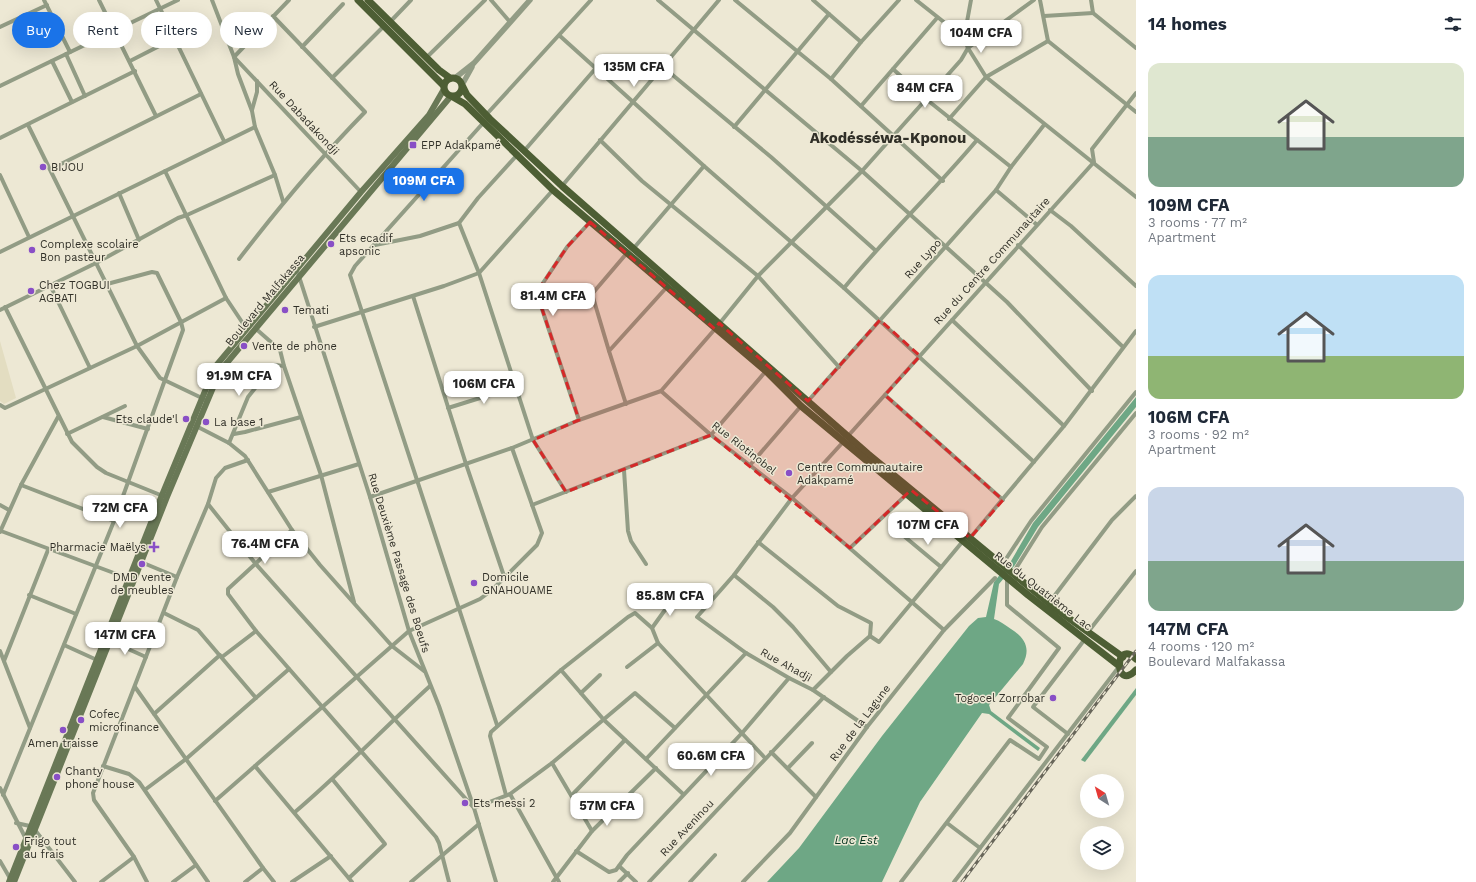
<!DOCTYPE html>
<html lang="en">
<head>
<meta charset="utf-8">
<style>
	body { margin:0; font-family:"Work Sans",sans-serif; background:#f6f6f7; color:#1f2937; height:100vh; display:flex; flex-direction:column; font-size:15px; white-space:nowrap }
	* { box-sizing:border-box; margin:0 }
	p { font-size:13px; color:#747a83 }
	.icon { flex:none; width:22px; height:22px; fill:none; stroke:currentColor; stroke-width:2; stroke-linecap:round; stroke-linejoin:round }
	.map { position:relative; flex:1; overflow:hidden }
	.details { display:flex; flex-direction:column; background:#fff; width:340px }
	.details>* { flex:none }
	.guide { position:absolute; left:12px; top:12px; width:380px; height:36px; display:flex; gap:8px }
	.needle { width:26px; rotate:323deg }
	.tools { position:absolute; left:1080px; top:774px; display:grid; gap:8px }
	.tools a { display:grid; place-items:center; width:44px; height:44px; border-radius:50%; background:#fff; box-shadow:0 4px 16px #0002; font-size:20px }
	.price { position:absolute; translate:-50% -34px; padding:0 9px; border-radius:8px; background:#fff; color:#222; font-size:13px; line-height:26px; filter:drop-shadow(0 1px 2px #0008) }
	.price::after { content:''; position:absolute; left:50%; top:24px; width:12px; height:9px; margin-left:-6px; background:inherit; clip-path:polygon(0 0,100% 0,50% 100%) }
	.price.current { background:#1a73e8; color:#fff }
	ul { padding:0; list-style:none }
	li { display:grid; align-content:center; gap:8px; height:212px; padding:0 12px }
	li span { display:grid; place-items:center; height:124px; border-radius:12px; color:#555 }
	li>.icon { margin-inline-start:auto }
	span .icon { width:72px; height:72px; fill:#fffc; stroke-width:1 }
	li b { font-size:17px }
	h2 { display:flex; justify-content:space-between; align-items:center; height:48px; padding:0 12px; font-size:17px }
	.tag { padding:0 14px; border-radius:18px; background:#fff; box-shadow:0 4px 16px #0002; font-size:14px; line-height:36px }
	.tag.current { background:#1a73e8; color:#fff }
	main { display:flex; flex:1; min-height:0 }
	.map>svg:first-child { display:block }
</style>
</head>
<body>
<main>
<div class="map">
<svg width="1136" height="882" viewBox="0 0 1136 882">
	<rect width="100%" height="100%" fill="#ede8d4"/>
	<!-- built -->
	<path fill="#e3ddc1" d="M0,341L16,398L4,404L0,401Z"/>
	<!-- water -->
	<g fill="#6ea785">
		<path d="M1136,397V407L1038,527L1015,565L999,584L994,619C1000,621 1005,625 1011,629C1025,638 1031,648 1023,664L989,705L991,711L1040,748L1038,751L989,714L982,713L920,802L882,882H767L799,848L882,736L969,626L978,618L986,617L994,582L1011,561L1033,523Z"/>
		<path d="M1136,688V695L1085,762L1081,760Z"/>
	</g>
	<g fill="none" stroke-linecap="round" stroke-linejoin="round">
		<!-- minor -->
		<g stroke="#929c85" stroke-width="4">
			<path d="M44,0L70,52"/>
			<path d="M99,0L156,116"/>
			<path d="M156,0L224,141"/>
			<path d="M212,0L234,57L238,74L252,111L255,127L275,175L283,201"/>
			<path d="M491,0L510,22"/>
			<path d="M658,0L862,171L1007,302L1092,391"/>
			<path d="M735,0L831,79L943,181"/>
			<path d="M813,0L861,42"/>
			<path d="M916,0L964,38L968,48L986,77L1136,197"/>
			<path d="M1040,0L1048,41L1136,112"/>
			<path d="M1091,0L1093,13L1136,48"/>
			<path d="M1044,16L1093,13"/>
			<path d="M390,22L411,0"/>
			<path d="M0,27L47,5"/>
			<path d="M560,36L704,166L844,288L1034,462"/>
			<path d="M964,38L971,0"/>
			<path d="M302,47L343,4"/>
			<path d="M66,54L85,96"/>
			<path d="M234,57L361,192"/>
			<path d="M234,57L289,0"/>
			<path d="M426,58L485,0"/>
			<path d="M52,61L72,102"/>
			<path d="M130,61L175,38"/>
			<path d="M663,67L771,157L875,250"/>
			<path d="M893,69L926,99L1011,167"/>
			<path d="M332,78L384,26"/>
			<path d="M831,79L861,42L899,0"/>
			<path d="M0,86L178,0"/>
			<path d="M861,106L937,18"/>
			<path d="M252,110L257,92V81"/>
			<path d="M486,115L591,0"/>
			<path d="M949,119L986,77L1048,41"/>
			<path d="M484,122L355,266L350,275L497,725"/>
			<path d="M28,125L137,346L160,378L204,399"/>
			<path d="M734,127L829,14"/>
			<path d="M0,138L135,71"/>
			<path d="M600,140L642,181L758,276L839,367"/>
			<path d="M524,151L596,68"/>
			<path d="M51,169L201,94"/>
			<path d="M165,171L226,298L246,328"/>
			<path d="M0,175L29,237"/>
			<path d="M562,186L719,0"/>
			<path d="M996,190L1036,224"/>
			<path d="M119,193L139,240"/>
			<path d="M1050,210L1071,226L1136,286"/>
			<path d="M459,223L478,198L518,154"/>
			<path d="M375,245L420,236L459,223L479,273L533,440L566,492"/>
			<path d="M1018,245L1123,347"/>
			<path d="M633,249L704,166"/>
			<path d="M0,252L255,127"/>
			<path d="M239,259C279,207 320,158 365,112L273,16"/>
			<path d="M297,270L370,497L409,631L439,706L474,808L496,882"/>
			<path d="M50,285L90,368"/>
			<path d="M844,288C886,237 934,191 977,140"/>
			<path d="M413,296L466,464L505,579"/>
			<path d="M5,307L72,442L97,467L106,473L163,496"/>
			<path d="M0,310L96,263L178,218L187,215L275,175"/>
			<path d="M952,320L1064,426"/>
			<path d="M314,327L444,286L479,273L553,190"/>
			<path d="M255,328L280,350L284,366"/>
			<path d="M609,351L592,294L627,253"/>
			<path d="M661,391L711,435L792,498L944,630"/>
			<path d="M885,395L1003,500"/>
			<path d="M808,401L996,190L1011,167L1044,125"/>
			<path d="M626,404L609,351L666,288"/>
			<path d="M0,405L5,408L137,346L226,298"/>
			<path d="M448,408L515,387"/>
			<path d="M103,417L148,429"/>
			<path d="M579,420L540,303L541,286L567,247L590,222"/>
			<path d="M196,426L229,443L245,456L292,530L320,565L392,646L424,671"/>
			<path d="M67,434L125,406"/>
			<path d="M234,434L245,432L301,417"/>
			<path d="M848,436L1094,162L1092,149L1136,93"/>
			<path d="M844,441L792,498L734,575L697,617L746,653L789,678L813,690L867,727"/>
			<path d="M229,443L248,397L271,368L275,365L284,366L321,475L354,602"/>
			<path d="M751,464L801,406"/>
			<path d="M624,470L628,531L631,541L646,564"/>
			<path d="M21,485L114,521"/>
			<path d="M268,492L359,464"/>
			<path d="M370,497L512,448L579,420L661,391L715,329L758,276L862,171L961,60L968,48L1034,0"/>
			<path d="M208,504L255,563L474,808L510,794L552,763L635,693L675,728"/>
			<path d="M0,505L9,510"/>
			<path d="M532,505L711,435L766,371"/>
			<path d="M292,530L228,589V594L256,631L436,837L439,843L449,882"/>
			<path d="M1,531L130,579"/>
			<path d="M0,532L21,485L58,417"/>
			<path d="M905,537L941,567"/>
			<path d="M970,538L1064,426L1136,331"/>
			<path d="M758,542L838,606L871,623L870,636L879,642L963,541"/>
			<path d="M850,548L906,495"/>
			<path d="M141,562L177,577"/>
			<path d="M1002,565L1031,521L1136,392"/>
			<path d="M1013,573L1042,527L1136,413"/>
			<path d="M734,575L773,607L793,627L831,672"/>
			<path d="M29,595L76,614"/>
			<path d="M1049,603L1112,520L1136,496"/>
			<path d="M164,613L198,630L256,698"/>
			<path d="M652,628L675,596"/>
			<path d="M1088,632L1136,571"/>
			<path d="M110,641L146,657"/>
			<path d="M64,645L97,660"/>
			<path d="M0,651L30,728"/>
			<path d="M222,657L256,631"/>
			<path d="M4,661L48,550"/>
			<path d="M627,667L658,643"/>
			<path d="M561,670L604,720L683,794"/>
			<path d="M135,687L263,868L274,882"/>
			<path d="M813,690L847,656L870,636"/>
			<path d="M581,693L600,675"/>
			<path d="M154,714L220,655"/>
			<path d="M1068,734L1033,707L1085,639"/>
			<path d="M771,752L816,797"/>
			<path d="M646,759L746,653"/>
			<path d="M552,763L592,831"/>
			<path d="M103,766L129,774L139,782L208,882"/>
			<path d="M255,766L352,882"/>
			<path d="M788,768L812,743"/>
			<path d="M333,780L385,844L349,878"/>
			<path d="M0,788L26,839"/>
			<path d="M146,789L186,759L289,669"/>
			<path d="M510,794L559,882"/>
			<path d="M3,795L114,521L183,330L181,322L157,273L152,272L107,284"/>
			<path d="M506,795L490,736L491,732L561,670L628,617L635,613L652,628L658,643L765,758"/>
			<path d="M572,795L625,740"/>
			<path d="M215,801L409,631L480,599L492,590L537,545L542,533L512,448"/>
			<path d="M295,812C342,772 384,728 430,686"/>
			<path d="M16,823L30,826L35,830L75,882"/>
			<path d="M947,823L980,848"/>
			<path d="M576,851L609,872L616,870L627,855L743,732L789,678"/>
			<path d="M0,861L11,880"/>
			<path d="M619,866L636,882"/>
			<path d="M101,882L134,857"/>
			<path d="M147,882L134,857L94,800L93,793L177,577L208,504L216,478L225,468L248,460"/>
			<path d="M173,882L196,865"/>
			<path d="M245,882L263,868"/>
			<path d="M292,882L331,856"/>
			<path d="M411,882L479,824"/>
			<path d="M553,882L592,831L656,768"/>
			<path d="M619,882L628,873"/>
			<path d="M649,882L824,697"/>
			<path d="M690,882L715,855"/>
			<path d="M743,882L790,833L867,727L944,630L995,578"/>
			<path d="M901,882L1010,740L1039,759L1047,747L1008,718L1059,648L1007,605V577"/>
			<path d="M954,882L1118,668"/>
		</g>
		<!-- tertiary -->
		<g stroke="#929c85" stroke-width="5.5">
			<path d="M455,78L474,63L530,0"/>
			<path d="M462,85L472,67"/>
		</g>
		<!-- secondary -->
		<g stroke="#697856" stroke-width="6">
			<path d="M9,882L162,495L215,367L361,192L429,115L444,89"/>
			<path d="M14,882L167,497L220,371L451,96"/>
		</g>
		<!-- primary -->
		<g stroke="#4d5e34" stroke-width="7">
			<path d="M358,0L443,85"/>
			<path d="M368,0L439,70L450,78"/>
			<circle cx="453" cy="87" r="9"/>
			<path d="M463,87L467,95L490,119L562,186L868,454L1056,609L1123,657"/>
			<path d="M453,97L465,104L553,190L766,371L801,406L1028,595L1118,665"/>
			<path d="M1136,659C1114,637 1114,693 1136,670"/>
		</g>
		<!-- rail casing -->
		<g stroke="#68665a" stroke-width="3">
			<path id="rail" d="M962,882L1136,651"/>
		</g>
		<!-- rail -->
		<use href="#rail" stroke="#ede8d4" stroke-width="1.5" stroke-dasharray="4.5" stroke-linecap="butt"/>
	</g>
	<!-- marked area -->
	<path fill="#d62828" fill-opacity="0.2" stroke="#d62828" stroke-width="3" stroke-dasharray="8 5" stroke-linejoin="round" d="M590,222L715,329L719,323L808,401L880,320L920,356L885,395L1003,500L970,538L911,490L850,548L711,435L566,492L533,440L579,420L540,303V293L541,286L567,247Z"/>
	<!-- markers -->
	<g fill="#894fc6" stroke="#ede8d4" stroke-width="1.5">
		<rect x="409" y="141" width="8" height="8" rx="2"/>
		<circle cx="43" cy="167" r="4"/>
		<circle cx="331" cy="244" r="4"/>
		<circle cx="32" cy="250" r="4"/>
		<circle cx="31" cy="291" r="4"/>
		<circle cx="285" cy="310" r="4"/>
		<circle cx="244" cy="346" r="4"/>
		<circle cx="186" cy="419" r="4"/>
		<circle cx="206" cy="422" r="4"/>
		<circle cx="789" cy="473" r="4"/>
		<path d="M152 541h4v4h4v4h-4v4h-4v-4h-4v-4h4z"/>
		<circle cx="142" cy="564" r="4"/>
		<circle cx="474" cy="583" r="4"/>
		<circle cx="1053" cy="698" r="4"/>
		<circle cx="81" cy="720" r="4"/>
		<circle cx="63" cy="730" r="4"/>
		<circle cx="57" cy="777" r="4"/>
		<circle cx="465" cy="803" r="4"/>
		<circle cx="16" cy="847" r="4"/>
	</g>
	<g text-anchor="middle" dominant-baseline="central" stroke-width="3" stroke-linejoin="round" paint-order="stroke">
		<!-- street labels -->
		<g font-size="11" fill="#302f27" stroke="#ede8d4">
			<text transform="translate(304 118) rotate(47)">Rue Dabadakondji</text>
			<text transform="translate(923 259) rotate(-48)">Rue Lypo</text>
			<text transform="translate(992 261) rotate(-48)">Rue du Centre Communautaire</text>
			<text transform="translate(265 300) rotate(-50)">Boulevard Malfakassa</text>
			<text transform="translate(744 448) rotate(38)">Rue Riotinobel</text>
			<text transform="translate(399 563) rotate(73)">Rue Deuxième Passage des Boeufs</text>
			<text transform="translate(1043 591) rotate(38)">Rue du Quatrième Lac</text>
			<text transform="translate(786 665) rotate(29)">Rue Ahadji</text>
			<text transform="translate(860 723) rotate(-53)">Rue de la Lagune</text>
			<text transform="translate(687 828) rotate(-47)">Rue Aveninou</text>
		</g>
		<!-- poi labels -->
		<g font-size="11" fill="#302f27" stroke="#ede8d4" text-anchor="start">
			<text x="421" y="145">EPP Adakpamé</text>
			<text x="51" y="167">BIJOU</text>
			<text x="339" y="238">Ets ecadif<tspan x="339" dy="13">apsonic</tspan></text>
			<text x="40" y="244">Complexe scolaire<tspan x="40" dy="13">Bon pasteur</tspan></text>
			<text x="39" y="285">Chez TOGBUI<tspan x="39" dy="13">AGBATI</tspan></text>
			<text x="293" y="310">Temati</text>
			<text x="252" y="346">Vente de phone</text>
			<text x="178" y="419" text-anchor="end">Ets claude'l</text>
			<text x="214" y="422">La base 1</text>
			<text x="797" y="467">Centre Communautaire<tspan x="797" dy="13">Adakpamé</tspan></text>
			<text x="146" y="547" text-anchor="end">Pharmacie Maëlys</text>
			<text x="142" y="577" text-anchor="middle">DMD vente<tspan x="142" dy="13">de meubles</tspan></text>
			<text x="482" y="577">Domicile<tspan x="482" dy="13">GNAHOUAME</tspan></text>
			<text x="1045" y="698" text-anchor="end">Togocel Zorrobar</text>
			<text x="89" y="714">Cofec<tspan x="89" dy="13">microfinance</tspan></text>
			<text x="63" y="743" text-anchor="middle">Amen traisse</text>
			<text x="65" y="771">Chanty<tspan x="65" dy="13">phone house</tspan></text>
			<text x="473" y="803">Ets messi 2</text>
			<text x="24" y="841">Frigo tout<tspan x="24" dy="13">au frais</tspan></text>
		</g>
		<!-- water labels -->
		<g font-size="12" font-style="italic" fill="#063620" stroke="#ede8d4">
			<text x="856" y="840">Lac Est</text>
		</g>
		<!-- district labels -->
		<g font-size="15" font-weight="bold" fill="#302f27" stroke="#ede8d4">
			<text x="888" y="138">Akodésséwa-Kponou</text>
		</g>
	</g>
</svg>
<div class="tools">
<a><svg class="needle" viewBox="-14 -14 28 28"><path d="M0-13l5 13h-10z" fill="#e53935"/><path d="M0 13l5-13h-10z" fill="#747a83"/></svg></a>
<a><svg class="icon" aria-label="layers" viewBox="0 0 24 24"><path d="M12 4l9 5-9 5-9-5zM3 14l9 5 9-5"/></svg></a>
</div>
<b class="price" style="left:981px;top:54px">104M CFA</b>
<b class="price" style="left:634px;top:88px">135M CFA</b>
<b class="price" style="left:925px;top:109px">84M CFA</b>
<b class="price current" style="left:424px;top:202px">109M CFA</b>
<b class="price" style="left:553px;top:317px">81.4M CFA</b>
<b class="price" style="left:239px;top:397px">91.9M CFA</b>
<b class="price" style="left:484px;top:405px">106M CFA</b>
<b class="price" style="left:120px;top:529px">72M CFA</b>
<b class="price" style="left:928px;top:546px">107M CFA</b>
<b class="price" style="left:265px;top:565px">76.4M CFA</b>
<b class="price" style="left:670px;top:617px">85.8M CFA</b>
<b class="price" style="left:125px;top:656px">147M CFA</b>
<b class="price" style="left:711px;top:777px">60.6M CFA</b>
<b class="price" style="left:607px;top:827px">57M CFA</b>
<div class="guide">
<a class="tag current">Buy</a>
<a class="tag">Rent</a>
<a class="tag">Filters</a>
<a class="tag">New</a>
</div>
</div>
<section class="details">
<h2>14 homes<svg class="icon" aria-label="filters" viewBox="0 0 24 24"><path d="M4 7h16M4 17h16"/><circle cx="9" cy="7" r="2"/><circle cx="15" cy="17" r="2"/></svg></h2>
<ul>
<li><span style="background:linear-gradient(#dfe7d0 60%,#7fa58c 0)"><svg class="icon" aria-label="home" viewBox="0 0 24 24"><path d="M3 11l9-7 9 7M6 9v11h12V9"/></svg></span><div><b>109M CFA</b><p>3 rooms · 77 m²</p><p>Apartment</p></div></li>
<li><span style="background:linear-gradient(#bfe0f5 65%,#8fb573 0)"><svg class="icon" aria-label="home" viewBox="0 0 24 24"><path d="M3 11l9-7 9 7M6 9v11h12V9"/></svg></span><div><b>106M CFA</b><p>3 rooms · 92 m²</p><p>Apartment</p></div></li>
<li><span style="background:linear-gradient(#c9d6e8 60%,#7fa58c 0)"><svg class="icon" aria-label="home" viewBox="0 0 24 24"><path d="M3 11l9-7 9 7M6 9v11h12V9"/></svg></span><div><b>147M CFA</b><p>4 rooms · 120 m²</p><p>Boulevard Malfakassa</p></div></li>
</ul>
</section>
</main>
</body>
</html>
